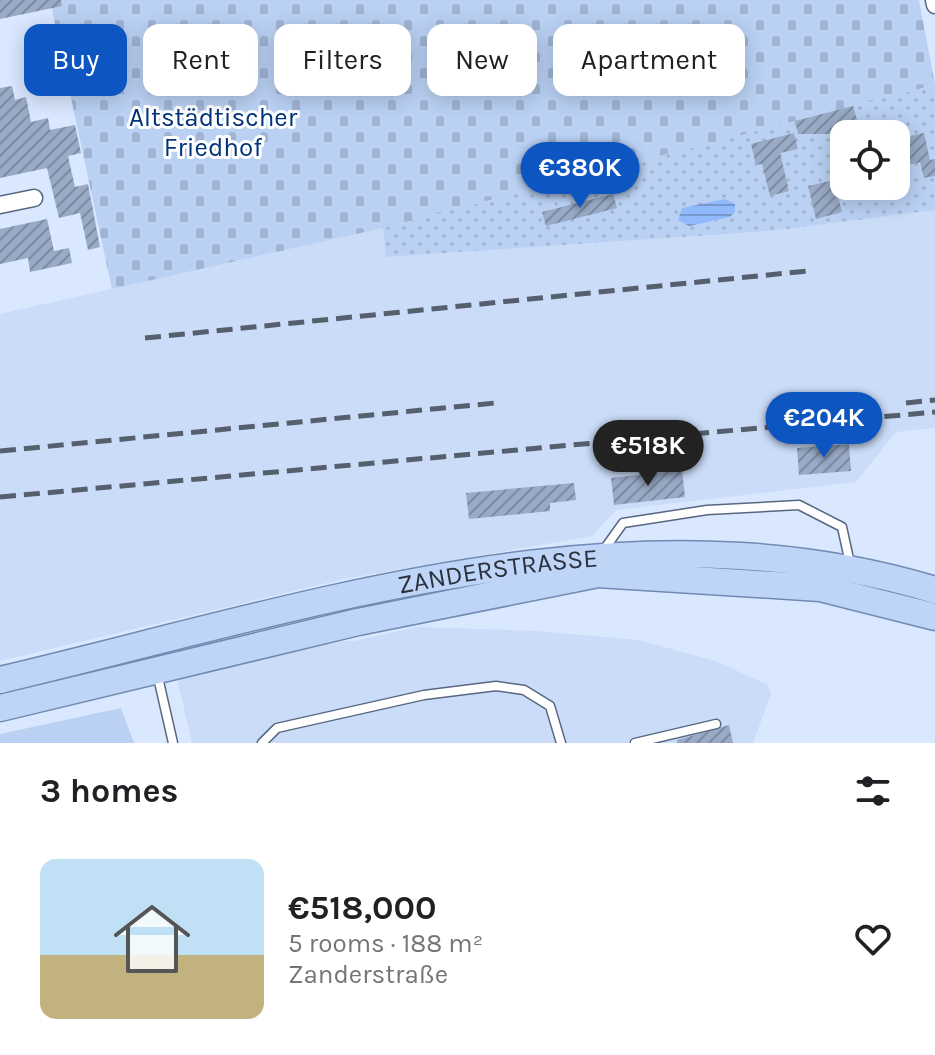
<!DOCTYPE html>
<html lang="en">
<head>
<meta charset="utf-8">
<style>
	body { margin:0; font-family:Karla,sans-serif; background:#f6f6f6; color:#202124; height:100vh; display:flex; flex-direction:column; font-size:30px; white-space:nowrap }
	* { box-sizing:border-box; margin:0 }
	p { font-size:26px; color:#757577 }
	.icon { flex:none; width:44px; height:44px; fill:none; stroke:currentColor; stroke-width:2; stroke-linecap:round; stroke-linejoin:round }
	.map { position:relative; height:743px; overflow:hidden }
	.details { display:flex; flex-direction:column; background:#fff; flex:1 }
	.details>* { flex:none }
	.hud { position:absolute; left:24px; top:24px; width:888px; height:72px; display:flex; gap:16px }
	.controls { position:absolute; left:830px; top:120px; display:grid; gap:16px }
	.controls a { display:grid; place-items:center; width:80px; height:80px; border-radius:16px; background:#fff; box-shadow:0 4px 20px #0003; font-size:40px }
	.price { position:absolute; translate:-50% -68px; padding:0 18px; border-radius:28px; background:#0d55c0; color:#fff; font-size:26px; line-height:52px; filter:drop-shadow(0 2px 4px #0008) }
	.price::after { content:''; position:absolute; left:50%; top:48px; width:24px; height:18px; margin-left:-12px; background:inherit; clip-path:polygon(0 0,100% 0,50% 100%) }
	.price.selected { background:#222; color:#fff }
	ul { padding:0; list-style:none }
	li { display:flex; align-items:center; gap:24px; height:200px; padding:0 40px }
	li span { display:grid; place-items:center; flex:none; width:224px; height:160px; border-radius:16px; color:#555 }
	li>.icon { margin-inline-start:auto }
	span .icon { width:96px; height:96px; fill:#fffc; stroke-width:1 }
	li b { font-size:34px }
	h2 { display:flex; justify-content:space-between; align-items:center; height:96px; padding:0 40px; font-size:34px }
	.pill { padding:0 28px; border-radius:16px; background:#fff; box-shadow:0 4px 20px #0003; font-size:28px; line-height:72px }
	.pill.selected { background:#0d55c0; color:#fff }
	.map>svg:first-child { display:block }
</style>
</head>
<body>
<div class="map">
<svg width="935" height="743" viewBox="0 0 935 743">
	<defs>
		<pattern id="cemetery-stones" width="16" height="16" patternUnits="userSpaceOnUse" patternTransform="scale(2)"><rect width="16" height="16" fill="#bad1f4"/><path d="M2 7V4a2 2 0 0 1 4 0v3zM10 15v-3a2 2 0 0 1 4 0v3z" fill="#a0b4d2"/></pattern>
		<pattern id="garden-dots" width="8" height="8" patternUnits="userSpaceOnUse" patternTransform="scale(2)"><rect width="8" height="8" fill="#bad1f4"/><path d="M2 2h.1M6 6h.1" fill="none" stroke="#a0b4d2" stroke-width="1.8" stroke-linecap="round"/></pattern>
		<pattern id="water-rules" width="6" height="5" patternUnits="userSpaceOnUse" patternTransform="scale(2)"><rect width="6" height="5" fill="#90bafc"/><path d="M0 2.5h6" fill="none" stroke="#7698cd"/></pattern>
		<pattern id="building-hatch" width="6" height="6" patternUnits="userSpaceOnUse" patternTransform="scale(2)"><rect width="6" height="6" fill="#99aac6"/><path d="M-1 1l2-2M0 6l6-6M5 7l2-2" fill="none" stroke="#7d8ba2"/></pattern>
	</defs>
	<rect width="100%" height="100%" fill="#d9e8ff"/>
	<!-- built -->
	<g fill="#cadcf8">
		<path d="M935,210V428L896,432L856,482L616,510L592,536L344,579L0,661V314L383,228L386,257L771,231Z"/>
		<path d="M418,627L537,631L639,640L718,662L768,685L771,694L753,743H192L178,682L183,675L314,641H354Z"/>
	</g>
	<!-- green -->
	<path fill="#bad1f4" d="M121,708L134,743H0V734Z"/>
	<!-- cemetery -->
	<path fill="url(#cemetery-stones)" d="M50,0H919L935,85L383,228L112,289Z"/>
	<!-- garden -->
	<path fill="url(#garden-dots)" fill-rule="evenodd" d="M935,85V210L771,231L386,257L383,228ZM844,134H896V186H844Z"/>
	<!-- water -->
	<path fill="url(#water-rules)" d="M725,199L735,204V212L730,217L689,226L678,220L682,208Z"/>
	<!-- building -->
	<g fill="url(#building-hatch)">
		<path d="M0,0H61L62,6L0,19Z"/>
		<path d="M12,86L15,100L26,97L31,122L48,118L50,130L75,125L81,153L68,156L75,187L88,184L100,247L88,250L80,213L59,218L47,168L0,178V88Z"/>
		<path d="M853,106L861,134H798L795,121Z"/>
		<path d="M909,130L910,136L924,133L930,160L935,159V176L924,178L920,162L925,161L900,167L896,133Z"/>
		<path d="M794,133L798,149L780,153L789,191L770,196L762,164L756,165L751,144Z"/>
		<path d="M834,180L842,212L816,219L808,186Z"/>
		<path d="M613,194L617,208L546,226L542,212Z"/>
		<path d="M47,219L54,251L69,248L72,263L30,272L28,258L0,264V229Z"/>
		<path d="M849,444L851,471L799,475L797,448Z"/>
		<path d="M682,470L685,497L614,505L611,478Z"/>
		<path d="M574,483L576,500L550,503V511L469,519L466,493Z"/>
		<path d="M729,725L733,743H677V740Z"/>
	</g>
	<g fill="none" stroke-linecap="round" stroke-linejoin="round">
		<!-- service casing -->
		<g stroke="#576780" stroke-width="11">
			<g id="service">
				<path d="M603,551L623,523L707,510L799,505L842,527L851,568"/>
				<path d="M157,673L173,743"/>
				<path d="M262,743L277,728L424,695L496,686L524,690L550,706L561,743"/>
				<path d="M635,743L716,724"/>
			</g>
		</g>
		<!-- minor casing -->
		<g stroke="#576780" stroke-width="19">
			<g id="minor">
				<path d="M934,0L935,5"/>
				<path d="M0,205L34,198"/>
			</g>
		</g>
		<!-- primary casing -->
		<g stroke="#708ab3" stroke-width="29">
			<g id="primary">
				<path id="s1" d="M0,680C301,609 626,496 935,590"/>
				<path d="M0,708L358,622L598,574L820,588L935,617"/>
			</g>
		</g>
		<!-- service -->
		<use href="#service" stroke="#fff" stroke-width="8"/>
		<!-- minor -->
		<use href="#minor" stroke="#fff" stroke-width="16"/>
		<!-- primary -->
		<use href="#primary" stroke="#bfd5f7" stroke-width="26"/>
		<!-- rail -->
		<g stroke="#565f6d" stroke-width="5" stroke-dasharray="16 8" stroke-linecap="butt">
			<path d="M145,338L807,271"/>
			<path d="M906,403L935,400"/>
			<path d="M0,451L495,403"/>
			<path d="M0,497L935,412"/>
		</g>
	</g>
	<g text-anchor="middle" dominant-baseline="central" stroke-width="6" stroke-linejoin="round" paint-order="stroke">
		<!-- park labels -->
		<g font-size="26" fill="#01337d" stroke="#fff">
			<text x="213" y="117">Altstädtischer<tspan x="213" dy="30">Friedhof</tspan></text>
		</g>
		<!-- street labels -->
		<g font-size="26" fill="#2b323d" stroke="#fff">
			<text stroke="none"><textPath href="#s1" startOffset="510">ZANDERSTRASSE</textPath></text>
		</g>
	</g>
</svg>
<div class="controls">
<a><svg class="icon" aria-label="locate" viewBox="0 0 24 24"><circle cx="12" cy="12" r="6"/><path d="M12 2v4M12 18v4M2 12h4M18 12h4"/></svg></a>
</div>
<b class="price" style="left:580px;top:210px">€380K</b>
<b class="price" style="left:824px;top:460px">€204K</b>
<b class="price selected" style="left:648px;top:488px">€518K</b>
<div class="hud">
<a class="pill selected">Buy</a>
<a class="pill">Rent</a>
<a class="pill">Filters</a>
<a class="pill">New</a>
<a class="pill">Apartment</a>
</div>
</div>
<section class="details">
<h2>3 homes<svg class="icon" aria-label="filters" viewBox="0 0 24 24"><path d="M4 7h16M4 17h16"/><circle cx="9" cy="7" r="2"/><circle cx="15" cy="17" r="2"/></svg></h2>
<ul>
<li><span style="background:linear-gradient(#bfe0f5 60%,#c2b280 0)"><svg class="icon" aria-label="home" viewBox="0 0 24 24"><path d="M3 11l9-7 9 7M6 9v11h12V9"/></svg></span><div><b>€518,000</b><p>5 rooms · 188 m²</p><p>Zanderstraße</p></div><svg class="icon" aria-label="heart" viewBox="0 0 24 24"><path d="M12 20l-8-8c-3-5 5-10 8-4 3-6 11-1 8 4z"/></svg></li>
</ul>
</section>
</body>
</html>
